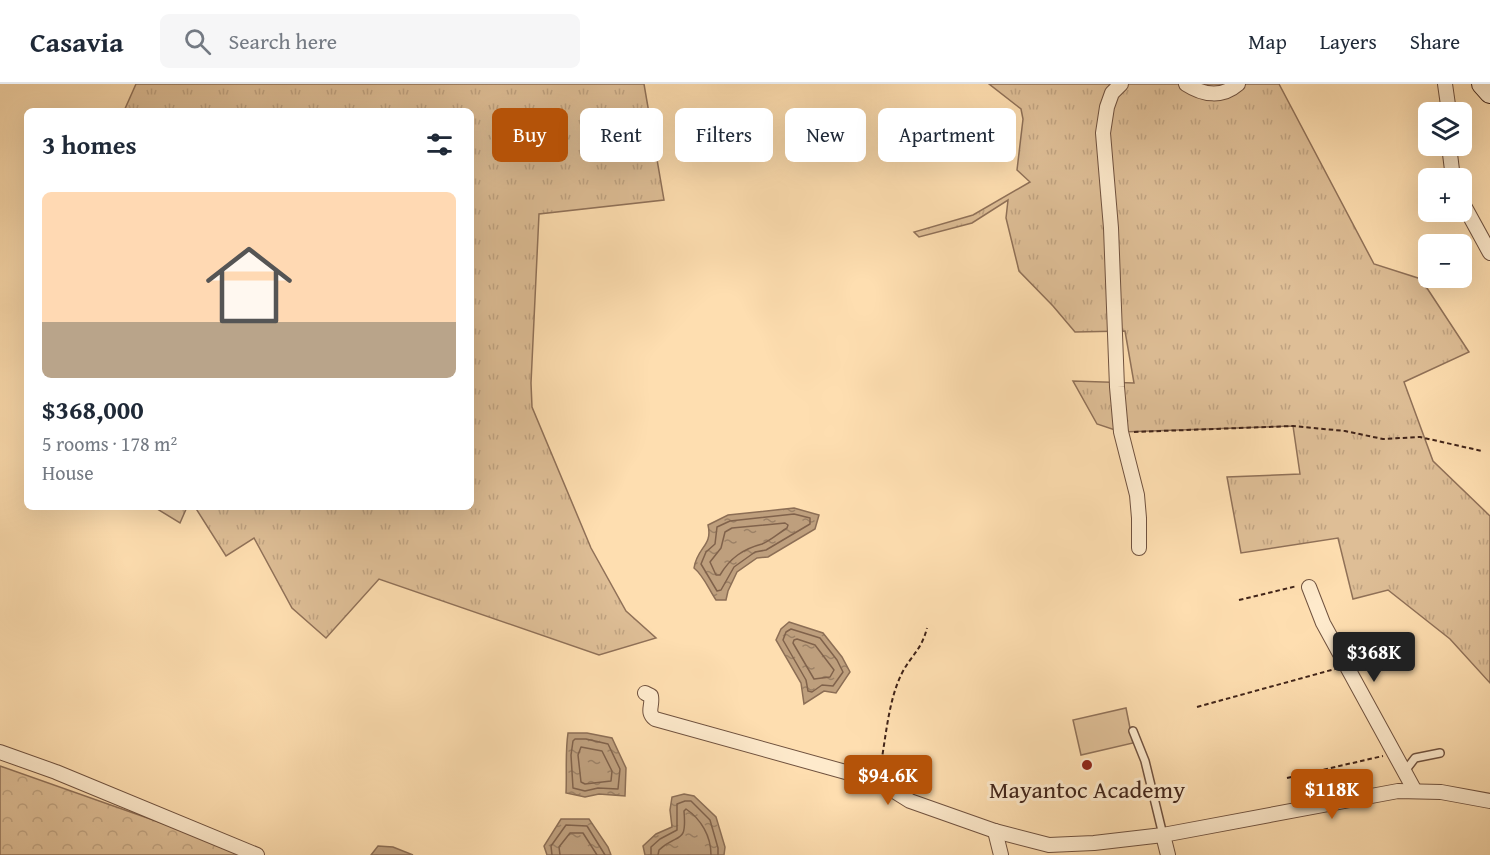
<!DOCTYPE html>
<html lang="en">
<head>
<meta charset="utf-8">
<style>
	body { margin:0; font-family:"Gentium Book Plus",serif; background:#f6f6f7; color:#1f2937; height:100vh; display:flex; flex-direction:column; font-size:22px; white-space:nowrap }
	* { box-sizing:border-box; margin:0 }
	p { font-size:20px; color:#747a83 }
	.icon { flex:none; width:33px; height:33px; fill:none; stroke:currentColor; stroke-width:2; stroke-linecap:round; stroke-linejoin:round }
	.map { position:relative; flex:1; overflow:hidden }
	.sheet { position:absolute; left:24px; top:24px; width:450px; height:402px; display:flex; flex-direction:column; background:#fff; border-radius:9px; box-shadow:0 6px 24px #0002 }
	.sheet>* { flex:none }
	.guide { position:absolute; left:492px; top:24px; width:570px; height:54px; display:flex; gap:12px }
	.fabs { position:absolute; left:1418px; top:18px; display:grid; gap:12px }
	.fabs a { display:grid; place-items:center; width:54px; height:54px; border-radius:9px; background:#fff; box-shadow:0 6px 24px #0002; font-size:30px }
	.price { position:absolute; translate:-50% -51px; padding:0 14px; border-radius:6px; background:#b45309; color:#fff; font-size:20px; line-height:39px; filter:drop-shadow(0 2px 3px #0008) }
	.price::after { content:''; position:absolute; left:50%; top:36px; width:18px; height:14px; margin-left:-9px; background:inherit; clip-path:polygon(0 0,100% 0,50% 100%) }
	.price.current { background:#222; color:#fff }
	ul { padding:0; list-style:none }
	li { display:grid; align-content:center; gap:12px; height:318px; padding:0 18px }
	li+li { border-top:2px solid #e0e1e3 }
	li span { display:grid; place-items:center; height:186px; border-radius:9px; color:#555 }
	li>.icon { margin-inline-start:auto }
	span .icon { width:108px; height:108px; fill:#fffc; stroke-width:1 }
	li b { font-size:26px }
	h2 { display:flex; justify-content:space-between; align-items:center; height:72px; padding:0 18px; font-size:26px }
	.tag { padding:0 21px; border-radius:9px; background:#fff; box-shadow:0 6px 24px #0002; font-size:21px; line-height:54px }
	.tag.current { background:#b45309; color:#fff }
	header { display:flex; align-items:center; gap:36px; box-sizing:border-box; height:84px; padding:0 30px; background:#fff; border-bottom:2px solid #e0e1e3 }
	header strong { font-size:28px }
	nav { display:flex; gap:33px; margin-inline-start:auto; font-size:21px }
	.search { width:420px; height:54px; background:#f6f6f7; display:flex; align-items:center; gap:15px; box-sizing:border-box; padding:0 21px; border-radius:9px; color:#747a83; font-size:22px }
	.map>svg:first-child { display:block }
</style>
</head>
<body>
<header>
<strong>Casavia</strong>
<div class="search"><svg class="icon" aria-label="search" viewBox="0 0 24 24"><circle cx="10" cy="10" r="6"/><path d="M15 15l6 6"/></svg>Search here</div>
<nav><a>Map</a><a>Layers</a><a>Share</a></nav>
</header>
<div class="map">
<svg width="1490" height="771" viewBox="0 0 1490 771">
	<defs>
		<pattern id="grass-tufts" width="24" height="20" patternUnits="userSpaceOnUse" patternTransform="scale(1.5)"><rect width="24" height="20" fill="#debe96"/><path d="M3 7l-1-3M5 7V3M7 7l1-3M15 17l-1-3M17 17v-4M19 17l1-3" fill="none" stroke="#c0a381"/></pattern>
		<pattern id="forest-crowns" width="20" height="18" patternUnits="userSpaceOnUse" patternTransform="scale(1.5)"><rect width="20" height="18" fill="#debe96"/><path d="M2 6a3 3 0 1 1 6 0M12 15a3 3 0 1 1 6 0" fill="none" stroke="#c0a381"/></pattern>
		<pattern id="water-ripples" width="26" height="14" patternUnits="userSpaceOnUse" patternTransform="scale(1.5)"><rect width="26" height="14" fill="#be9f7d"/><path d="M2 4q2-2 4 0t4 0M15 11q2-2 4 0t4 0" fill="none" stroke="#9c8166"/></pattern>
	</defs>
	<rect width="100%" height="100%" fill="#fedeb0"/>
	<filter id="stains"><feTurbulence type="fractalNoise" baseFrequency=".00333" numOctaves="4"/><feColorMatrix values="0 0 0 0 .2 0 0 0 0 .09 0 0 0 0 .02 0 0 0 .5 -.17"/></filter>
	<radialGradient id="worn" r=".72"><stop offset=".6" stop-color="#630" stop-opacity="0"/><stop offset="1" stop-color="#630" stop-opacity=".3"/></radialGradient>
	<!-- grass -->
	<g fill="url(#grass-tufts)" stroke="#907158" stroke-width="1.5">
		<path d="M136,0H644L664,116L539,130L531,299L532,323L591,464L626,527L656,554L599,571L379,495L326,554L292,524L254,454L226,472L195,423H471V27H124Z"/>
		<path d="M989,0H1279L1374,180L1421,195L1469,268L1404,298L1433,377L1490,432V599L1450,555L1388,506L1353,515L1338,454L1241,469L1227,393L1300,390L1293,342L1121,348L1097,340L1073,297L1134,299L1125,247L1075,248L1053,222L1019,187L1006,134L1008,116L972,139L919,153L914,148L973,131L1030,98L1017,86L1023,35L1021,25Z"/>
		<path d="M154,423H187L180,439Z"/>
	</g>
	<!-- forest -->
	<path fill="url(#forest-crowns)" stroke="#907158" stroke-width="1.5" d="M0,682L241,767L250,771H0Z"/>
	<!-- pitch -->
	<path fill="#debe96" stroke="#907158" stroke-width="1.5" d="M1126,624L1133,659L1081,671L1073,636Z"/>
	<!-- water -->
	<g fill="url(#water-ripples)" stroke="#8c6e55" stroke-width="1.5">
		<path d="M794,424L819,431L815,445L768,473L757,474L737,488L728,507L726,516H716C709,506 704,492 694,484C697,463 713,462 708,441L728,431Z"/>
		<path d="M789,538L823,549L842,573L850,588L836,609L824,607L804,620L801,599L776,556L781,545Z"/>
		<path d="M568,649H587L612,654L626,684L625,712L599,710L585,713L566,709C567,688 565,669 568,649Z"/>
		<path d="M684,710L694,712L716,733L725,763L724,771H645L643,762L656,750L672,743L670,726L672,713Z"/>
		<path d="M561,735H589L608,763L611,771H547L544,762Z"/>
		<path d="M378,762L393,763L413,771H371Z"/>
	</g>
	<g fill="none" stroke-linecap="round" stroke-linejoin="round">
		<!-- shore -->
		<g stroke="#80624b" stroke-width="1.5">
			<path d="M794,430L810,434V440L766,466L755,468L734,483L721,506L717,507L701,480L706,468L715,460L717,443L730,437Z"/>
			<path d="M785,439L788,441L787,444C779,449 770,457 762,460C743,465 730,474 720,491H716L710,478L721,464L725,448L732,444Z"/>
			<path d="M791,545L820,554L837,576L843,588L833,602L822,601L812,608L808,607L806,596L783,556L786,548Z"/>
			<path d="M797,555L815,561L834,586L830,593L814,595L793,559L794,556Z"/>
			<path d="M575,655H586L608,660L620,685L618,705L598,704L585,707L573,704L571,671L573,657Z"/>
			<path d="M581,663L602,667L612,687L611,697L585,700L581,698L578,671Z"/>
			<path d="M552,771L551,762L566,741L587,742L605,771"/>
			<path d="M560,771L559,763L570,749H583L597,771"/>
			<path d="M651,771V763L660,755L677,746V720L685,717H691L710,736L718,764V771"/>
			<path d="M658,771L659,766C678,748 687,762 684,727L686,725C701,735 711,752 711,771"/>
		</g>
		<!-- service casing -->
		<g stroke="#70523f" stroke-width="10">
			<g id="service">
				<path d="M1133,647L1145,677L1163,751"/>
				<path d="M1405,687L1415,674L1440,669"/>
			</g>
		</g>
		<!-- minor casing -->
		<g stroke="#70523f" stroke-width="16">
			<g id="minor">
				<path d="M1121,0L1112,9L1107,23L1103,49L1111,144L1117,303L1121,348L1137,411L1139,434V464"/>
				<path d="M1186,0C1203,11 1222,14 1238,0"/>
				<path d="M1445,0L1449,28"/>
				<path d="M1449,62L1453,94"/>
				<path d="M1461,116L1490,169"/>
				<path d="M1309,503L1323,539L1415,707"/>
				<path d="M645,609L651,612C653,622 646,628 655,635L878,697L910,717L995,747L1049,761L1094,759L1163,751"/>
				<path d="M0,668L56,688L257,771"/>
				<path d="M995,747L1001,771"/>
				<path d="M1168,771L1163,751L1398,707L1441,708L1490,717"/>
			</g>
		</g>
		<!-- secondary casing -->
		<g stroke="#412419" stroke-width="22">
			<path id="secondary" d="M1482,0L1490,9"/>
		</g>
		<!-- path -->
		<g stroke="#412419" stroke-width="2" stroke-dasharray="4.5 3" stroke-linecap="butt">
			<path d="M1134,348L1293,342L1345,347L1383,355L1420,353L1482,367"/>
			<path d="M1239,516L1297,502"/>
			<path d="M1197,623L1335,585"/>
			<path d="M880,685C886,654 888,617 902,589C912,570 921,567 927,544"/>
			<path d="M1287,694L1383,672"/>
		</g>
		<!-- service -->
		<use href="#service" stroke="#feeacc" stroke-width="7"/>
		<!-- minor -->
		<use href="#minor" stroke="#feeacc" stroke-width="14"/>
		<!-- secondary -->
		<use href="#secondary" stroke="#feeacc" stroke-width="20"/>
	</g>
	<!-- markers -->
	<circle fill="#8f2418" stroke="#feeacc" stroke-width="2" cx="1087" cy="681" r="6"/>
	<g text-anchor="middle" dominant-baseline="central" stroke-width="6" stroke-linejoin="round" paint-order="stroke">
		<!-- poi labels -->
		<g font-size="24" fill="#412419" stroke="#feeacc">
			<text x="1087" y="705">Mayantoc Academy</text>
		</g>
	</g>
	<rect width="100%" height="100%" filter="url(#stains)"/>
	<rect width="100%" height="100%" fill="url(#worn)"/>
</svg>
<div class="fabs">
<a><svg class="icon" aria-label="layers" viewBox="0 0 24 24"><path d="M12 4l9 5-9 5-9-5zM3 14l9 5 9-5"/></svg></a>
<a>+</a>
<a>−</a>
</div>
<b class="price current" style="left:1374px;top:599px">$368K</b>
<b class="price" style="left:888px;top:722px">$94.6K</b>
<b class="price" style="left:1332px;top:736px">$118K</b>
<div class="guide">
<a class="tag current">Buy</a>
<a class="tag">Rent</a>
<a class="tag">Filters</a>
<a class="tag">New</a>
<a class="tag">Apartment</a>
</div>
<section class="sheet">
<h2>3 homes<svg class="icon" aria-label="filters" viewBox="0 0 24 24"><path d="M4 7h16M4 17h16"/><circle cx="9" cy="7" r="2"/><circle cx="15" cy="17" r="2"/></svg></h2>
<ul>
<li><span style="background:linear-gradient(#ffd9b3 70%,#b9a48a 0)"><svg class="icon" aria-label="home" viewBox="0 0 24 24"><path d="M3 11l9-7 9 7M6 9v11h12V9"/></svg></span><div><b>$368,000</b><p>5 rooms · 178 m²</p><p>House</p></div></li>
</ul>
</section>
</div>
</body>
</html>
